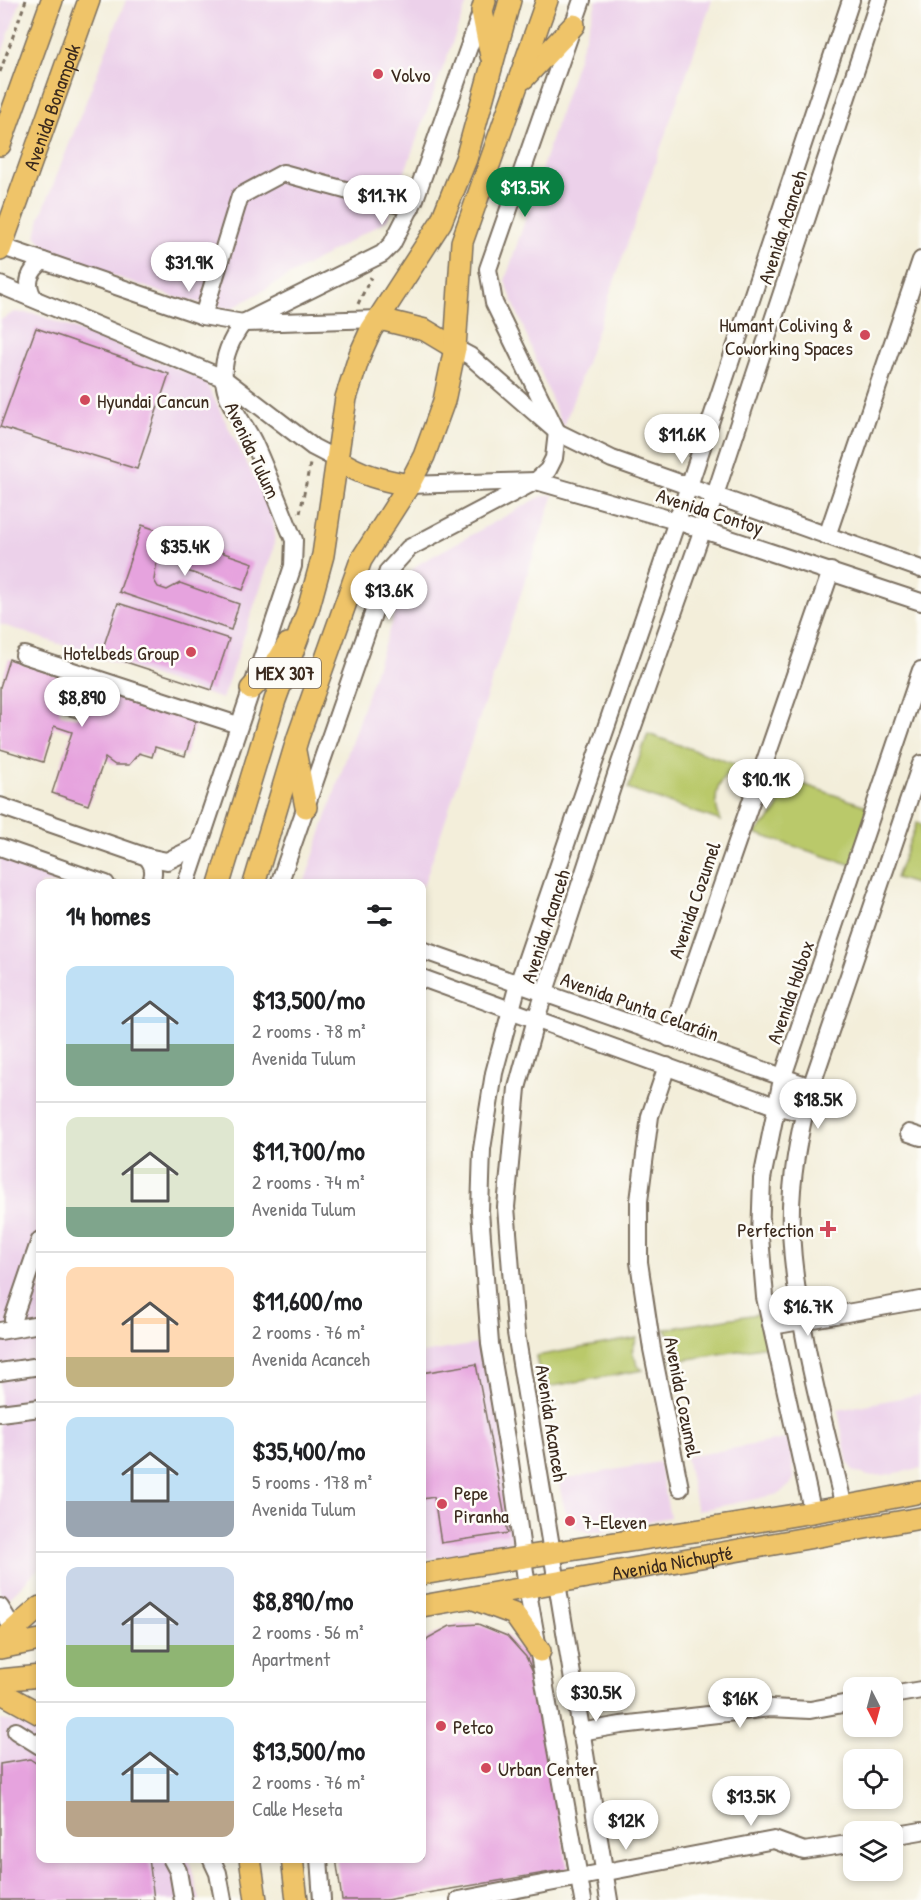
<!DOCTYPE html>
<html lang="en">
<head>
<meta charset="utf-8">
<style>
	body { margin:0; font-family:"Patrick Hand",sans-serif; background:#f2f2f2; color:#202124; height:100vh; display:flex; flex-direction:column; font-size:22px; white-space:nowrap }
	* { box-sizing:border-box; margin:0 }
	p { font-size:20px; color:#757577 }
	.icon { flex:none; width:33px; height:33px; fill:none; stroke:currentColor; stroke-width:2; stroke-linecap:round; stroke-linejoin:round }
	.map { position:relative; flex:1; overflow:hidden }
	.sheet { position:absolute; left:36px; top:879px; width:390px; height:984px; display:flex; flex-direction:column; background:#fff; border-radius:12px; box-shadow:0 3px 9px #0003 }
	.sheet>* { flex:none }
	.needle { width:39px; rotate:174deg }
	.tools { position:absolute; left:843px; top:1677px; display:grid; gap:12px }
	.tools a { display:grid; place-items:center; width:60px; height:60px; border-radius:12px; background:#fff; box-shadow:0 3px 9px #0003; font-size:30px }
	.price { position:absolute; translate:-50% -51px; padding:0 14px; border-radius:21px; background:#fff; color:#222; font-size:20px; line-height:39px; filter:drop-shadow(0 2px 3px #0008) }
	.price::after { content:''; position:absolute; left:50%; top:36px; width:18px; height:14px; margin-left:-9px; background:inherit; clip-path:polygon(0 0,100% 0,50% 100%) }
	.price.selected { background:#0b8043; color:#fff }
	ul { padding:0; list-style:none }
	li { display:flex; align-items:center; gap:18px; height:150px; padding:0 30px }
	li+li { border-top:2px solid #e0e0e0 }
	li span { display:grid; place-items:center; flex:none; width:168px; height:120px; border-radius:12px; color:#555 }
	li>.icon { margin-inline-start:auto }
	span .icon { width:72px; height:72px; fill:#fffc; stroke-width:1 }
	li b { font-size:26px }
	h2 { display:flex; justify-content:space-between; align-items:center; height:72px; padding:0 30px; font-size:26px }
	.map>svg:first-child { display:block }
</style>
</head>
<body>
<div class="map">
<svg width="921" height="1900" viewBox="0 0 921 1900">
	<rect width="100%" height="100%" fill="#fdfcf7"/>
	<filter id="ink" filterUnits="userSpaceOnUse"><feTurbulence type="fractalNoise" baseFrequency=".0167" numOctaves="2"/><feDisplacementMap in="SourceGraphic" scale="12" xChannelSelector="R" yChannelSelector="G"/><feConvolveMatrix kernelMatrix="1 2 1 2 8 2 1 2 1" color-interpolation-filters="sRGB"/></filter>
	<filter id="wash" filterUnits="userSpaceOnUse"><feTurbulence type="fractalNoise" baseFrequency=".008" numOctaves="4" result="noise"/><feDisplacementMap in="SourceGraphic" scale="24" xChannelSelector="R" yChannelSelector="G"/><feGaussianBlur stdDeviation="1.35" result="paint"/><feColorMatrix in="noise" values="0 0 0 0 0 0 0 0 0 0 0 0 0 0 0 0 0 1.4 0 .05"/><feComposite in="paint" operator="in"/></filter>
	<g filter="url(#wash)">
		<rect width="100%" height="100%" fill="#f3eeda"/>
		<!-- built -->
		<g fill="#ecd1ea">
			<path d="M0,0H21L0,58Z"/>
			<path d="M126,0H468L387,220L231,309L177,298L54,255L36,237L40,218Z"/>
			<path d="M597,0H712L563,429L505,281Z"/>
			<path d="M15,312L36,314L204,379L271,511L275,533L273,551L222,699L0,624V320Z"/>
			<path d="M554,494L422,890V884H304L405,582L411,571L420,563L540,497Z"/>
			<path d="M0,853L84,883L40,884V1567L12,1595L0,1603Z"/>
			<path d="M490,1342L515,1537L503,1548L431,1559L422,1556V1353Z"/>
			<path d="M921,1394V1468L884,1475L868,1476L853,1471L847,1461L838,1410Z"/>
			<path d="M790,1438L794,1478L790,1485L779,1494L697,1511L686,1457Z"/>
			<path d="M659,1462L670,1517L591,1533L573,1526L565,1511L558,1480Z"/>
			<path d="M0,1720L30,1723L40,1729V1858L189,1859L200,1900H0Z"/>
		</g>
		<!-- green -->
		<g fill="#bac96b" stroke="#7a7a44" stroke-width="1.5">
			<path d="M648,734L740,766C716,777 711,798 721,821L628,789Z"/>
			<path d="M771,773L872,808L852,865L754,833C778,814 789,802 771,773Z"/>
			<path d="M917,822L921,824V886L896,878Z"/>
			<path d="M769,1312L774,1345L671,1362L675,1356L676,1344L665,1329Z"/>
			<path d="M637,1338L632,1351L638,1366L643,1370L542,1388L536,1356Z"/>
		</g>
		<g id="blocks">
			<!-- building -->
			<g fill="#e6a3de">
				<path d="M36,328L169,374L137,469L0,427Z"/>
				<path d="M142,525L253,563L243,590L181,569L179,557L166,551L157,561L154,580L158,587L167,590L180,583L239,604L231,630L119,592Z"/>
				<path d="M118,603L229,639L212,690L101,654Z"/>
				<path d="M9,659L70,680L59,713L78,718L88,686L196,720L185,756L155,747L152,757L139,753L129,765H115L105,758L88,805L52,793L72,732L54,726L43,762L0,749V687Z"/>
				<path d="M476,1364L508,1533L441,1543L434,1497L422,1499V1373Z"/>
				<path d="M478,1624L507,1636L526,1657L536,1678L568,1869L386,1900H342L336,1858H422V1646L428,1638L450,1626Z"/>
				<path d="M30,1759L40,1766V1858H149L154,1900H0V1764Z"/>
			</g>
		</g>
	</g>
	<g filter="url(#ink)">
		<use href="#blocks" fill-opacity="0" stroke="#7b6f60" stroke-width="1.5"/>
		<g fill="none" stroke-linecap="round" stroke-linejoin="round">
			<!-- minor casing -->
			<g stroke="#7b6f60" stroke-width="20">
				<g id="minor">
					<path d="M0,246L203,316L243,323L380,319"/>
					<path d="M0,285L223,378L313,447L338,460"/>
					<path d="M34,298C24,283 30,271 43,261"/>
					<path d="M203,316L240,196L283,173L411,208"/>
					<path d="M455,348L470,356L557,432L612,459L921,569"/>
					<path d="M409,485L536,481L676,521L921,602"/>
					<path d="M827,536L921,260"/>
					<path d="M24,655L238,725"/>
					<path d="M0,806L147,857L167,861L198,846"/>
					<path d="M0,847L106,884"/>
					<path d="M147,857C154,866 155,873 150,884"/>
					<path d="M186,884L293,566L294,540C280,508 268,473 253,441C243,421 225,402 224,379C222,358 231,339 243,323L382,254L392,244L415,199L482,10"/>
					<path d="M279,884L388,571L409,548L536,481L548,470L554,458L557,432L494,303L488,269L582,0"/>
					<path d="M422,950L811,1087"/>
					<path d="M422,978L775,1106L804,1113"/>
					<path d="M669,1038L831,571"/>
					<path d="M667,1066L650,1116L639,1201V1262L652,1349L680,1488"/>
					<path d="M909,1133L921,1137"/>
					<path d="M13,1319L40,1240"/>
					<path d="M772,1326L921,1300"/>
					<path d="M0,1331L40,1324"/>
					<path d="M0,1372L40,1366"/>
					<path d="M0,1413L40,1408"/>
					<path d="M844,1507C823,1417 796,1325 791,1232C789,1183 798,1135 811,1087L921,764"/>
					<path d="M813,1514L765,1297L760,1237L762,1179L782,1079L921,670"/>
					<path d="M0,1607L14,1630"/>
					<path d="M892,1695L921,1690"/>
					<path d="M16,1731L40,1746"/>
					<path d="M580,1732L621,1725L770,1708L810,1710L854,1702"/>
					<path d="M892,1836L921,1831"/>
					<path d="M171,1858L178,1871L183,1900"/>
					<path d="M211,1858L218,1873L223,1900"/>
					<path d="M319,1858L322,1900"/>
					<path d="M459,1900L774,1840L804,1851L854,1843"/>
					<path d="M583,1900L527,1587L510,1462L490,1344L480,1211L482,1149L494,1073L518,984L689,486L851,0"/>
					<path d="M609,1900L516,1333L506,1207L517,1088L536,1019L620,763L715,495L879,0"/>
				</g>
			</g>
			<!-- major casing -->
			<g stroke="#7b6f60" stroke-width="24">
				<g id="major">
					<path d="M485,1L482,11L491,56"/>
					<path d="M524,78L574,25"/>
					<path d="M0,145L52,0"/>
					<path id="s1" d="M0,250L89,0"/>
					<path d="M380,319L425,330L455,348"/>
					<path d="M338,460C361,475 382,480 409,485"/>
					<path d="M251,689L279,659L288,644"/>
					<path d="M295,751L306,807"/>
					<path d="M219,884L275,700L308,610L323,555L346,398L360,354L371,330L441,222L466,159L510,0"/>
					<path d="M254,884L298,737L361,560L409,485L424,456L444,401L455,348L462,242L547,0"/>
					<path d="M422,1574C588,1545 756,1525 921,1492"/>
					<path d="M471,1598L514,1614L540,1651"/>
					<path id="s2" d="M422,1606L921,1518"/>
					<path d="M0,1642L40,1607"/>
					<path d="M0,1648L40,1640"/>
					<path d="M0,1680L40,1676"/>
					<path d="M0,1692L40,1714"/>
					<path d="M250,1858L256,1900"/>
					<path d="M292,1858L297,1900"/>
				</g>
			</g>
			<!-- path -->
			<g stroke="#7b6f60" stroke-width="3" stroke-dasharray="4.5 4.5" stroke-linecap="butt">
				<path d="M0,72L26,0"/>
				<path d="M358,304L371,277"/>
				<path d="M300,513L310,464"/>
			</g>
			<!-- minor -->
			<use href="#minor" stroke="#fff" stroke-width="16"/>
			<!-- major -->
			<use href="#major" stroke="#efc469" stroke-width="21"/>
		</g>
	</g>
	<!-- markers -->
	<g fill="#d1495b" stroke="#fdfcf7" stroke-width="2">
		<circle cx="378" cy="74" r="6"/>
		<circle cx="865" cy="335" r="6"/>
		<circle cx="85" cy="400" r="6"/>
		<circle cx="191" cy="652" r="6"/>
		<path d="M825 1220h6v6h6v6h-6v6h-6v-6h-6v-6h6z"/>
		<circle cx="442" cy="1504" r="6"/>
		<circle cx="570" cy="1521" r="6"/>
		<circle cx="441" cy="1726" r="6"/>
		<circle cx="486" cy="1768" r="6"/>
	</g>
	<g text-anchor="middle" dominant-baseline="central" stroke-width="5" stroke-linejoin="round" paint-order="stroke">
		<!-- shield labels -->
		<rect fill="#fdfcf7" stroke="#75695f" stroke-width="1.5" x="249" y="658" width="72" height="30" rx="4.5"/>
		<g font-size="18" font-weight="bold" fill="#3b2a1e">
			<text x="285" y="673">MEX 307</text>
		</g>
		<!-- poi labels -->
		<g font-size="20" fill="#3b2a1e" stroke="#fdfcf7" text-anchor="start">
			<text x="390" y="74">Volvo</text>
			<text x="853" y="324" text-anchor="end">Humant Coliving &amp;<tspan x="853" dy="23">Coworking Spaces</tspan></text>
			<text x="97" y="400">Hyundai Cancun</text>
			<text x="179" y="652" text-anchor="end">Hotelbeds Group</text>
			<text x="814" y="1229" text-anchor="end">Perfection</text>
			<text x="454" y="1492">Pepe<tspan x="454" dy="23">Piranha</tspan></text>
			<text x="582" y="1521">7-Eleven</text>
			<text x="453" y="1726">Petco</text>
			<text x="498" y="1768">Urban Center</text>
		</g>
		<!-- street labels -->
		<g font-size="20" fill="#3b2a1e" stroke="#fdfcf7">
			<text stroke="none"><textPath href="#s1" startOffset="152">Avenida Bonampak</textPath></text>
			<text transform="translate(782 227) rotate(-72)">Avenida Acanceh</text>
			<text transform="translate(253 450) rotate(65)">Avenida Tulum</text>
			<text transform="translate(710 511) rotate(18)">Avenida Contoy</text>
			<text transform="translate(694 900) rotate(-71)">Avenida Cozumel</text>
			<text transform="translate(545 926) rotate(-72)">Avenida Acanceh</text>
			<text transform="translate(790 992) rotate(-71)">Avenida Holbox</text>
			<text transform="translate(640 1006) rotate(20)">Avenida Punta Celaráin</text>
			<text transform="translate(683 1397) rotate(79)">Avenida Cozumel</text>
			<text transform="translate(552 1423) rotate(81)">Avenida Acanceh</text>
			<text stroke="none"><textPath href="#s2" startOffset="254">Avenida Nichupté</textPath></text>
		</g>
	</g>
</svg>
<div class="tools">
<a><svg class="needle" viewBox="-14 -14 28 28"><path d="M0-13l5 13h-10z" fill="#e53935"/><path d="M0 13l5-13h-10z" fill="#757577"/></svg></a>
<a><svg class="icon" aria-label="locate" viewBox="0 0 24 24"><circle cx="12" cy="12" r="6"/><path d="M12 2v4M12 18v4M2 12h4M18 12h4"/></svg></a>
<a><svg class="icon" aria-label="layers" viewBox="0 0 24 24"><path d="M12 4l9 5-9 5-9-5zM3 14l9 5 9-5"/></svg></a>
</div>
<b class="price selected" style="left:525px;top:218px">$13.5K</b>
<b class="price" style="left:382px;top:226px">$11.7K</b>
<b class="price" style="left:189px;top:293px">$31.9K</b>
<b class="price" style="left:682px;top:465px">$11.6K</b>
<b class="price" style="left:185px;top:577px">$35.4K</b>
<b class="price" style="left:389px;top:621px">$13.6K</b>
<b class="price" style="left:82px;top:728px">$8,890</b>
<b class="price" style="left:766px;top:810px">$10.1K</b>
<b class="price" style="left:818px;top:1130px">$18.5K</b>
<b class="price" style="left:808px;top:1337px">$16.7K</b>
<b class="price" style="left:596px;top:1723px">$30.5K</b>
<b class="price" style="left:740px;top:1729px">$16K</b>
<b class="price" style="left:751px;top:1827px">$13.5K</b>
<b class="price" style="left:626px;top:1851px">$12K</b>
<section class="sheet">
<h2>14 homes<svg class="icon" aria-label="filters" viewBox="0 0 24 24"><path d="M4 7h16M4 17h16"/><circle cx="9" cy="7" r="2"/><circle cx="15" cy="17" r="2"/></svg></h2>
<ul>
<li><span style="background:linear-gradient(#bfe0f5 65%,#7fa58c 0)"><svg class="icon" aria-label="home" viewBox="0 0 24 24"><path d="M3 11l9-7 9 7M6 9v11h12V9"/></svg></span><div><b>$13,500/mo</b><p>2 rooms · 78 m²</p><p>Avenida Tulum</p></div></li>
<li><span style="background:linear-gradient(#dfe7d0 75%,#7fa58c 0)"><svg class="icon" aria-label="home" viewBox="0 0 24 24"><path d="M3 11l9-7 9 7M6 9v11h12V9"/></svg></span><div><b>$11,700/mo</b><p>2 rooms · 74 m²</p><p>Avenida Tulum</p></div></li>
<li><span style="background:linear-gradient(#ffd9b3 75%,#c2b280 0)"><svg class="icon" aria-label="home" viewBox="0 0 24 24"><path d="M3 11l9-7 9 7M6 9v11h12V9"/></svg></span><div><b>$11,600/mo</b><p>2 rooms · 76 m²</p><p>Avenida Acanceh</p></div></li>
<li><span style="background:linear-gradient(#bfe0f5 70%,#9aa5b1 0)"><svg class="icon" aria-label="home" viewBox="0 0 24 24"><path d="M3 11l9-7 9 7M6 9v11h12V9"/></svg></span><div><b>$35,400/mo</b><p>5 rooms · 178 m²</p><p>Avenida Tulum</p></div></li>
<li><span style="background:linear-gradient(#c9d6e8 65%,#8fb573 0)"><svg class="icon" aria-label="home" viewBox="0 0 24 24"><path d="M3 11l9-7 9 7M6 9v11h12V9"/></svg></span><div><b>$8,890/mo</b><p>2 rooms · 56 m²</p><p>Apartment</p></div></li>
<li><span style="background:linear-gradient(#bfe0f5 70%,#b9a48a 0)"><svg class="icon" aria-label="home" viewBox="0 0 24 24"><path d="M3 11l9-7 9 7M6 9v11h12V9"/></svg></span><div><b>$13,500/mo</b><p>2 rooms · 76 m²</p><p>Calle Meseta</p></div></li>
</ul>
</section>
</div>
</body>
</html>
